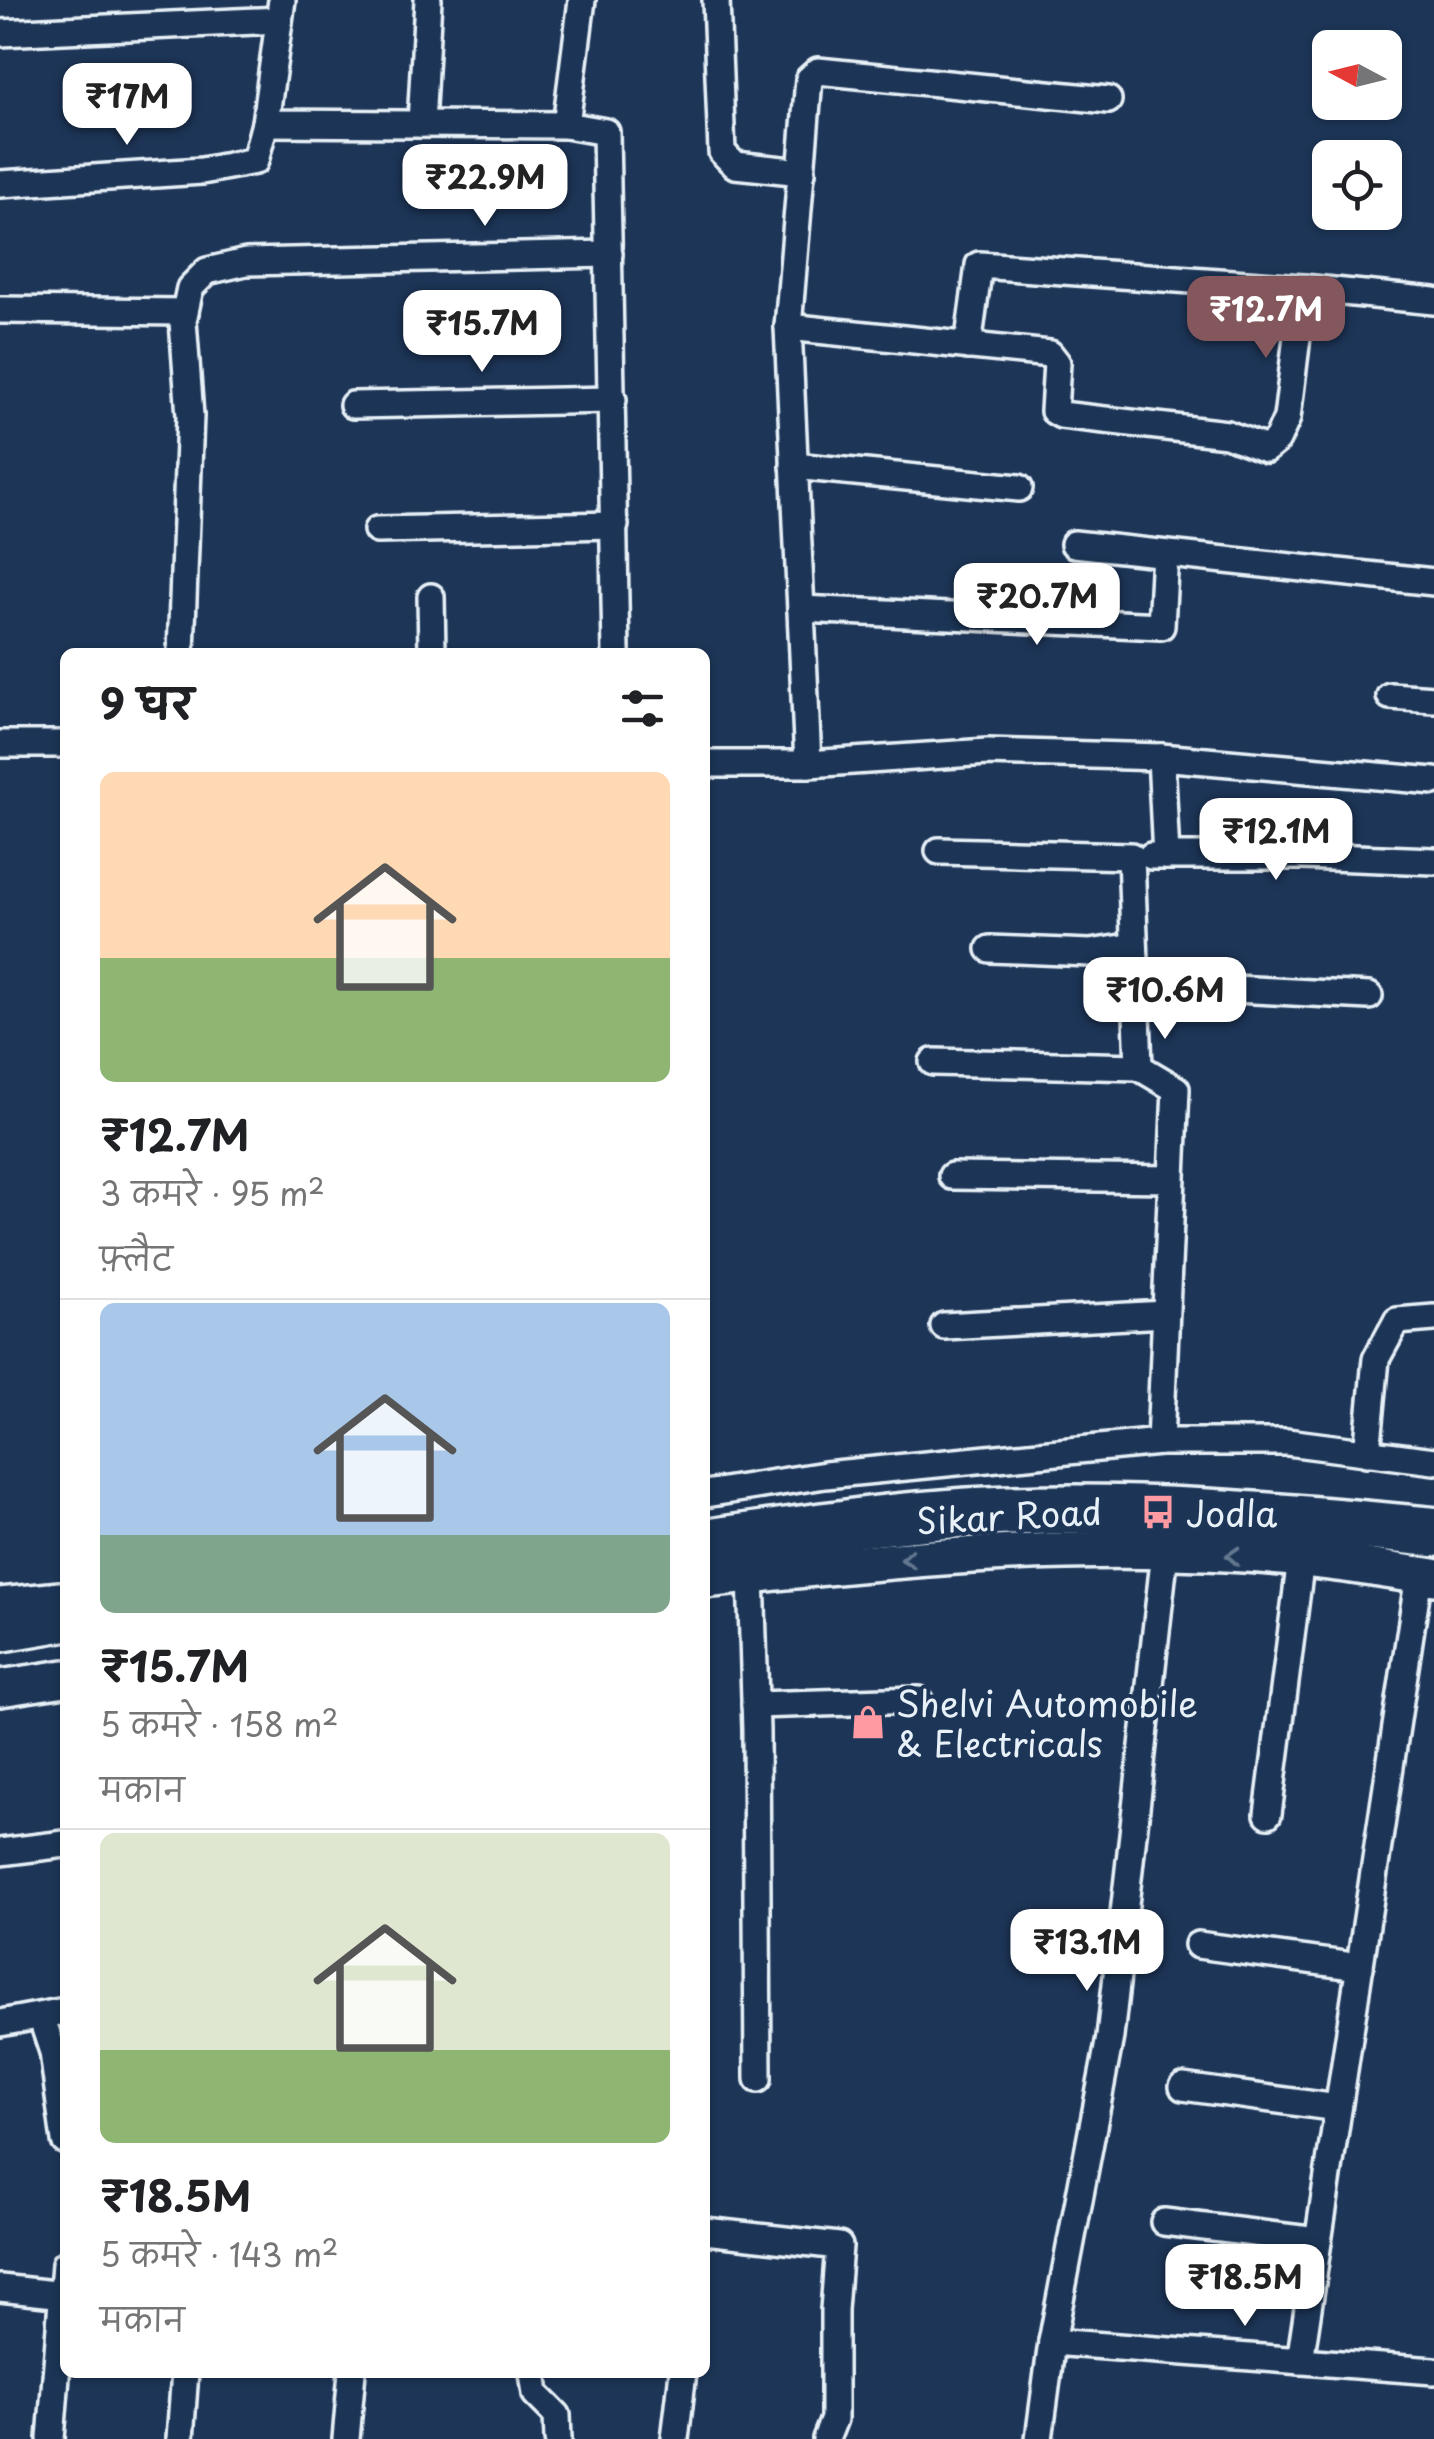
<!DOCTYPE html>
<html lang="hi">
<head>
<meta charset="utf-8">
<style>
	body { margin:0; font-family:"Playpen Sans","Playpen Sans Deva",sans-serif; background:#f2f2f2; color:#202124; height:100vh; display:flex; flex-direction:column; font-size:38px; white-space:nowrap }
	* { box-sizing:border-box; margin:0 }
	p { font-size:32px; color:#757577 }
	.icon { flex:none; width:55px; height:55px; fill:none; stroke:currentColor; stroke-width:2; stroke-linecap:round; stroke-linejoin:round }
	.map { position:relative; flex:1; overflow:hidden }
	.sheet { position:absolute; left:60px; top:648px; width:650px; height:1730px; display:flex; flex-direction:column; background:#fff; border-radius:15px; box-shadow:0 2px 8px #0004 }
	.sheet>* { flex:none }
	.needle { width:65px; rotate:277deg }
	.tools { position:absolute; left:1312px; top:30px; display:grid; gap:20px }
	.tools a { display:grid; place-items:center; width:90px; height:90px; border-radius:15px; background:#fff; box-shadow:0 2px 8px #0004; font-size:50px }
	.price { position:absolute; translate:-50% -85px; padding:0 22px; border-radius:20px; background:#fff; color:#222; font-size:32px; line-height:65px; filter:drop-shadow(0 2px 5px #0008) }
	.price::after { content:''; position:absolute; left:50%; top:60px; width:30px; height:22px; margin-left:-15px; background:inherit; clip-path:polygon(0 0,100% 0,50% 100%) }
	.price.current { background:#84575d; color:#fff }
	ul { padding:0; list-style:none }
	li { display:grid; align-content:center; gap:20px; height:530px; padding:0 40px }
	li+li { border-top:2px solid #e0e0e0 }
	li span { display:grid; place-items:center; height:310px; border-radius:15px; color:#555 }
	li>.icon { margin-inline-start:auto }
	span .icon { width:180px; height:180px; fill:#fffc; stroke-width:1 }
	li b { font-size:42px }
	h2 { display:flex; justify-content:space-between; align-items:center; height:120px; padding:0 40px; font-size:42px }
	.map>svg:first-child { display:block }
</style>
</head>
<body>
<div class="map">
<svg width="1434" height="2439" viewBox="0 0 1434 2439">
	<rect width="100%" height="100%" fill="#1d3557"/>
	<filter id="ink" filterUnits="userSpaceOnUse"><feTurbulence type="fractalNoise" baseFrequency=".01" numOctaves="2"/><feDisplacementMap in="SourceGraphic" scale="20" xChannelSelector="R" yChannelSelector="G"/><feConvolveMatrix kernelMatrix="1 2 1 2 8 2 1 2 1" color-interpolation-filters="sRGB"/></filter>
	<g filter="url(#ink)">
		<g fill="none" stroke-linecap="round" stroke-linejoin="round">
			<!-- street casing -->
			<g stroke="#e8f1f8" stroke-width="32">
				<g id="street">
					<path d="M282,0L265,123L566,125"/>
					<path d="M582,0L566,125L606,132L616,652"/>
					<path d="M716,0L722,152L735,165L802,172"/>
					<path d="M0,33L279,20"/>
					<path d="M421,124L428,0"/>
					<path d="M0,184L202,171L255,161L265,123"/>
					<path d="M0,310L185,312"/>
					<path d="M788,327L1050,354L1057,363L1054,411L1061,415L1227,434L1266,449L1277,440L1287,418L1303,288"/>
					<path d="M968,346L979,265L1303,288L1434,301"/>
					<path d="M353,405L613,400"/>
					<path d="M794,466L1019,488"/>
					<path d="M377,530L615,525"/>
					<path d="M1074,544L1434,582"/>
					<path d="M431,597L432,652"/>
					<path d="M801,609L1161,626L1165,554"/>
					<path d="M181,652L190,416L183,321L190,288L207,271L246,262L609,254"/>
					<path d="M1390,696L1434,699"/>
					<path d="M0,744H65"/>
					<path d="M705,764H808L988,752L1161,757"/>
					<path d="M808,764L788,327L809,79L818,71L1108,100"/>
					<path d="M939,851L1131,856L1139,1067L1176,1089L1160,1442"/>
					<path d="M1151,856H1303L1434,861"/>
					<path d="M1166,856L1161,757L1434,781"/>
					<path d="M990,949L1090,953L1134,946"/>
					<path d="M1136,984L1369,996"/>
					<path d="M933,1062L1139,1067"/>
					<path d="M952,1176L1171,1179"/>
					<path d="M944,1326L1165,1314"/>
					<path d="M1367,1453L1376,1359L1397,1321L1434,1318"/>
					<path d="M705,1494L825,1475L1160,1442H1287L1434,1461"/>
					<path d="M751,1575L756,1730L758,2079"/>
					<path d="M0,1601L60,1595"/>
					<path d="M755,1705L919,1700"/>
					<path d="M1268,1814L1301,1559"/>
					<path d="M0,1852L65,1844"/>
					<path d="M1198,1945L1360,1967"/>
					<path d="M41,2016L53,2052L65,2141"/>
					<path d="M0,2023L65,2011"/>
					<path d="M1183,2087L1338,2108"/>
					<path d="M1164,2222L1318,2241"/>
					<path d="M705,2231L839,2246L834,2310V2419L826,2439"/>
					<path d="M0,2288L64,2295"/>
					<path d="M1052,2342L1434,2371"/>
					<path d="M1300,2361L1419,1575"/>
					<path d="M533,2372L536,2394L557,2415L558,2439"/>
					<path d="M51,2439L65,2264"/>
					<path d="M180,2439L185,2372"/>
					<path d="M346,2439L352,2372"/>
					<path d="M675,2439L683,2372"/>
					<path d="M1039,2439L1052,2342L1110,2037L1165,1552"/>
				</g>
			</g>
			<!-- secondary casing -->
			<g stroke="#e8f1f8" stroke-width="42">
				<g id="secondary">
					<path d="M705,1580C906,1557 1111,1538 1313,1560C1354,1564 1394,1572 1434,1577"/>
					<path d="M0,1688L65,1678"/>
				</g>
			</g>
			<!-- highway casing -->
			<g stroke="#e8f1f8" stroke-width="55">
				<g id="highway">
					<path d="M705,1544C795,1531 887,1517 978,1512C1130,1504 1283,1517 1434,1532"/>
					<path d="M0,1627L65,1616"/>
				</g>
			</g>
			<!-- street -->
			<use href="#street" stroke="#1d3557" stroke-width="25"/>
			<!-- secondary -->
			<use href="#secondary" stroke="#1d3557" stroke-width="35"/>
			<!-- highway -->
			<use href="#highway" stroke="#1d3557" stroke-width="48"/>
		</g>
		<!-- one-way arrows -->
		<defs><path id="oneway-chevron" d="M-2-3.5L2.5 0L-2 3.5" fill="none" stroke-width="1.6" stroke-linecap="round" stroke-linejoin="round" transform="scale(2.5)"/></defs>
		<g stroke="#64778f">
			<use href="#oneway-chevron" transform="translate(1233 1556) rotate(-177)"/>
			<use href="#oneway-chevron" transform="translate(908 1559) rotate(175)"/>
		</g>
	</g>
	<!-- icons -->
	<defs>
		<g id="bus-bare" transform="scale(2.7)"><path d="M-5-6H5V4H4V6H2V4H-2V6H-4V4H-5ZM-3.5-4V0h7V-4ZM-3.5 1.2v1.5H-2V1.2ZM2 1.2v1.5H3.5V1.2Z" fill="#ff9aa2" stroke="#1d3557" stroke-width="2.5" paint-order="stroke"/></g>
		<g id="shop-bare" transform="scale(2.7)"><path d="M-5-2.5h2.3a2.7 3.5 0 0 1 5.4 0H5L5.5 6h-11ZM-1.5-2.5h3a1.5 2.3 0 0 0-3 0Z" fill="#ff9aa2" stroke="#1d3557" stroke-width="2.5" paint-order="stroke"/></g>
	</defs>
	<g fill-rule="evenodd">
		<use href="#bus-bare" x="1158" y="1512"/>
		<use href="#shop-bare" x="868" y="1722"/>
	</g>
	<g text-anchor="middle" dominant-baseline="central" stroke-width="8" stroke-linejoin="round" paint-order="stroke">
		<!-- poi labels -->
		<g font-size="35" fill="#e8f1f8" stroke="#1d3557" text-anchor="start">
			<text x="1186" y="1512">Jodla</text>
			<text x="896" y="1702">Shelvi Automobile<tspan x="896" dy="40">&amp; Electricals</tspan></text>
		</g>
		<!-- street labels -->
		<g font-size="35" fill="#e8f1f8" stroke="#1d3557">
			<text transform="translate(1009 1515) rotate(-3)">Sikar Road</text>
		</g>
	</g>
</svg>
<div class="tools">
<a><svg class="needle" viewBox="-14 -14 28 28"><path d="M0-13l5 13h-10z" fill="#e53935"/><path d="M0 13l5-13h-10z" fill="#757577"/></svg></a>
<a><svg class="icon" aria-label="locate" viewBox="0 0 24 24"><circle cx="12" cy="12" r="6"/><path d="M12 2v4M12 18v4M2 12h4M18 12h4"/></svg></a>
</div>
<b class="price" style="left:127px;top:148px">₹17M</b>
<b class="price" style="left:485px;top:229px">₹22.9M</b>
<b class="price current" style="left:1266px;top:361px">₹12.7M</b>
<b class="price" style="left:482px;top:375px">₹15.7M</b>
<b class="price" style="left:1037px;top:648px">₹20.7M</b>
<b class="price" style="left:1276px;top:883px">₹12.1M</b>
<b class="price" style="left:1165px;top:1042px">₹10.6M</b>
<b class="price" style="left:1087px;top:1994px">₹13.1M</b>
<b class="price" style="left:1245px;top:2329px">₹18.5M</b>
<section class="sheet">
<h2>9 घर<svg class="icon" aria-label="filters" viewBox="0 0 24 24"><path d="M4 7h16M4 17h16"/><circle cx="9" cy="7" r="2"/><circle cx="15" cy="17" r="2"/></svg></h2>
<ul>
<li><span style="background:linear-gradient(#ffd9b3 60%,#8fb573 0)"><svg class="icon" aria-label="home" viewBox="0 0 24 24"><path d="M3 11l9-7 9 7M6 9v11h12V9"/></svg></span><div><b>₹12.7M</b><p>3 कमरे · 95 m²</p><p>फ़्लैट</p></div></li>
<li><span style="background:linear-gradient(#a9c7e8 75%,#7fa58c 0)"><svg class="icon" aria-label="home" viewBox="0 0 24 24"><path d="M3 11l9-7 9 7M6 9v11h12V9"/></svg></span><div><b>₹15.7M</b><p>5 कमरे · 158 m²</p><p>मकान</p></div></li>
<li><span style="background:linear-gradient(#dfe7d0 70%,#8fb573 0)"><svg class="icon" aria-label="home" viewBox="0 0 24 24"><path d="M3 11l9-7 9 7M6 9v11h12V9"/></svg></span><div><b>₹18.5M</b><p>5 कमरे · 143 m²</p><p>मकान</p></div></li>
</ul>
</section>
</div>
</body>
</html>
